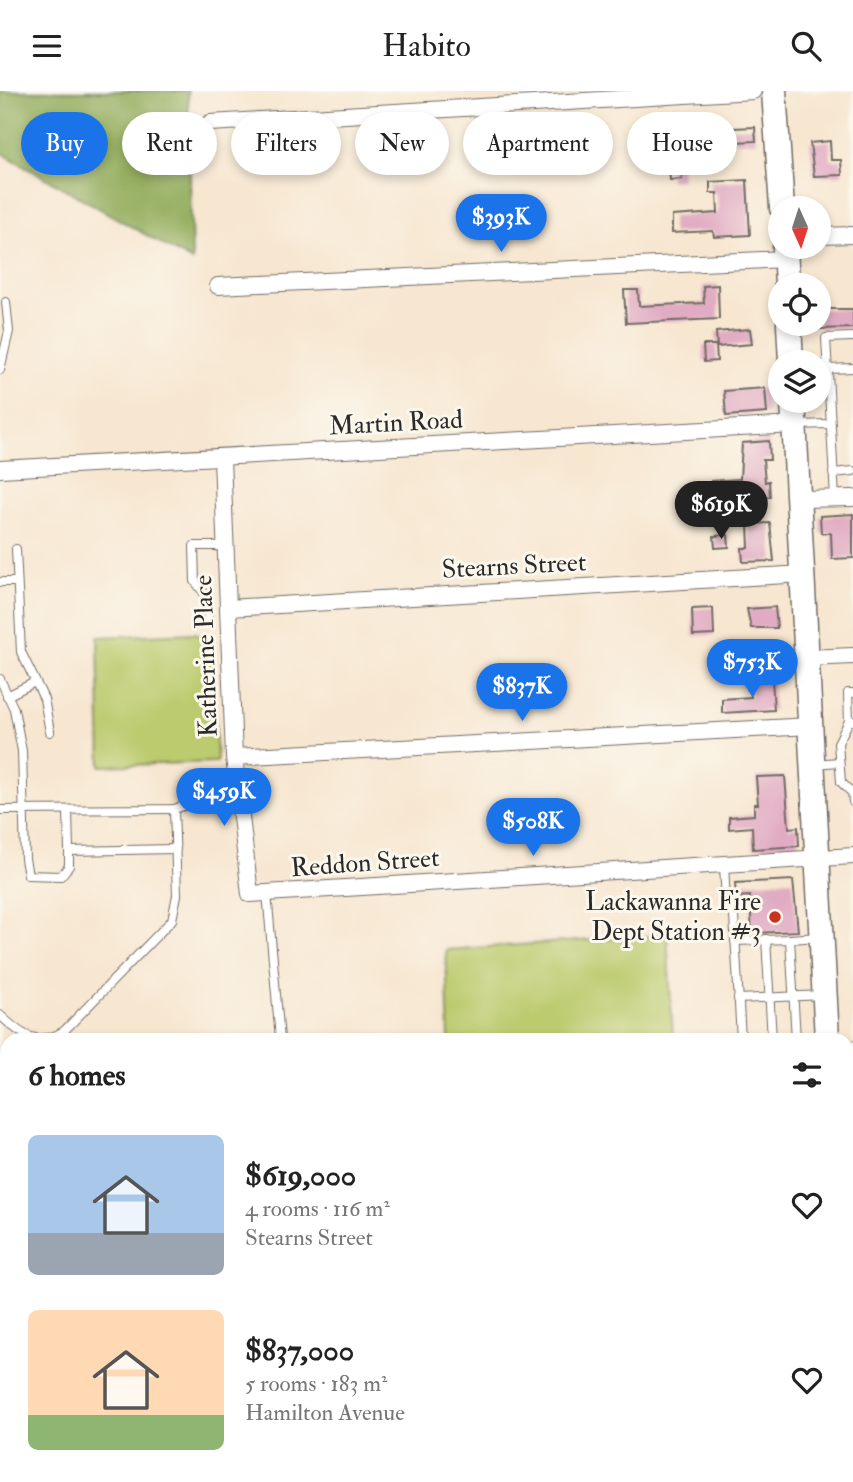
<!DOCTYPE html>
<html lang="en">
<head>
<meta charset="utf-8">
<style>
	body { margin:0; font-family:"IM FELL Double Pica",serif; background:#f6f6f6; color:#222; height:100vh; display:flex; flex-direction:column; font-size:26px; white-space:nowrap }
	* { box-sizing:border-box; margin:0 }
	p { font-size:23px; color:#767676 }
	.icon { flex:none; width:38px; height:38px; fill:none; stroke:currentColor; stroke-width:2; stroke-linecap:round; stroke-linejoin:round }
	.map { position:relative; flex:1; overflow:hidden }
	.sheet { position:absolute; left:0px; top:942px; width:854px; height:450px; display:flex; flex-direction:column; background:#fff; border-radius:21px 21px 0 0; box-shadow:0 4px 10px #0003 }
	.sheet>* { flex:none }
	.guide { position:absolute; left:21px; top:21px; width:812px; height:63px; display:flex; gap:14px }
	.needle { width:46px; rotate:177deg }
	.controls { position:absolute; left:768px; top:105px; display:grid; gap:14px }
	.controls a { display:grid; place-items:center; width:63px; height:63px; border-radius:50%; background:#fff; box-shadow:0 4px 10px #0003; font-size:35px }
	.price { position:absolute; translate:-50% -60px; padding:0 16px; border-radius:24px; background:#1a73e8; color:#fff; font-size:23px; line-height:46px; filter:drop-shadow(0 2px 4px #0008) }
	.price::after { content:''; position:absolute; left:50%; top:42px; width:21px; height:16px; margin-left:-10px; background:inherit; clip-path:polygon(0 0,100% 0,50% 100%) }
	.price.on { background:#222; color:#fff }
	ul { padding:0; list-style:none }
	li { display:flex; align-items:center; gap:21px; height:175px; padding:0 28px }
	li span { display:grid; place-items:center; flex:none; width:196px; height:140px; border-radius:10px; color:#555 }
	li>.icon { margin-inline-start:auto }
	span .icon { width:84px; height:84px; fill:#fffc; stroke-width:1 }
	li b { font-size:30px }
	h2 { display:flex; justify-content:space-between; align-items:center; height:84px; padding:0 28px; font-size:30px }
	.tag { padding:0 24px; border-radius:32px; background:#fff; box-shadow:0 4px 10px #0003; font-size:24px; line-height:63px }
	.tag.on { background:#1a73e8; color:#fff }
	header { display:flex; justify-content:space-between; align-items:center; height:91px; padding:0 28px; background:#fff; font-size:32px; font-weight:600 }
	.map>svg:first-child { display:block }
</style>
</head>
<body>
<header><svg class="icon" aria-label="menu" viewBox="0 0 24 24"><path d="M4 6h16M4 12h16M4 18h16"/></svg>Habito<svg class="icon" aria-label="search" viewBox="0 0 24 24"><circle cx="10" cy="10" r="6"/><path d="M15 15l6 6"/></svg></header>
<div class="map">
<svg width="853" height="1391" viewBox="0 0 853 1391">
	<rect width="100%" height="100%" fill="#fbf7ec"/>
	<filter id="ink" filterUnits="userSpaceOnUse"><feTurbulence type="fractalNoise" baseFrequency=".0143" numOctaves="2"/><feDisplacementMap in="SourceGraphic" scale="14" xChannelSelector="R" yChannelSelector="G"/><feConvolveMatrix kernelMatrix="1 2 1 2 8 2 1 2 1" color-interpolation-filters="sRGB"/></filter>
	<filter id="wash" filterUnits="userSpaceOnUse"><feTurbulence type="fractalNoise" baseFrequency=".00686" numOctaves="4" result="noise"/><feDisplacementMap in="SourceGraphic" scale="28" xChannelSelector="R" yChannelSelector="G"/><feGaussianBlur stdDeviation="1.57" result="paint"/><feColorMatrix in="noise" values="0 0 0 0 0 0 0 0 0 0 0 0 0 0 0 0 0 1.4 0 .05"/><feComposite in="paint" operator="in"/></filter>
	<g filter="url(#wash)">
		<rect width="100%" height="100%" fill="#f7e6d0"/>
		<!-- green -->
		<g fill="#bccb6e" stroke="#747b4c" stroke-width="2">
			<path d="M196,542L212,555L217,671L101,675L98,546Z"/>
			<path d="M667,844L673,948H449L446,859Z"/>
			<path d="M0,1174H7V1384H829V1391H0Z"/>
		</g>
		<!-- forest -->
		<path fill="#95af61" stroke="#606d46" stroke-width="2" d="M0,0H188L192,170L0,61Z"/>
		<g fill="none" stroke-linecap="round" stroke-linejoin="round">
			<!-- stream -->
			<g stroke="#53aed1" stroke-width="3.5">
				<path d="M847,1082L853,1081"/>
				<path d="M0,1131L7,1130"/>
			</g>
		</g>
		<g id="blocks">
			<!-- building -->
			<g fill="#e1acc3">
				<path d="M688,35L689,60L674,61L672,36Z"/>
				<path d="M755,36L756,50L734,51L733,37Z"/>
				<path d="M830,50L831,69H841L842,84L814,85L810,52Z"/>
				<path d="M669,75H681L682,88L670,89Z"/>
				<path d="M747,89L750,144L714,146L713,140L672,142V125L718,122L717,102H710V91Z"/>
				<path d="M718,194L719,228L626,232L624,199H638L639,215L704,212L703,195Z"/>
				<path d="M819,218H853V237L819,238Z"/>
				<path d="M750,238L752,253L717,256L716,241Z"/>
				<path d="M703,254H716L717,270L704,271Z"/>
				<path d="M765,297L767,322L726,325L724,300Z"/>
				<path d="M769,350L770,369H763L765,391L769,390L770,406L738,407V401L711,403V390L740,388L742,352Z"/>
				<path d="M853,423V467L832,468L831,442H821L820,425Z"/>
				<path d="M770,432L774,470L743,471L742,457H749L748,433Z"/>
				<path d="M728,444L729,456L715,457L714,445Z"/>
				<path d="M775,516L777,537H751L747,518Z"/>
				<path d="M713,517L714,544L693,545L692,518Z"/>
				<path d="M772,588L774,619L722,622V608L751,606L749,589Z"/>
				<path d="M785,685L789,737L798,736L799,755L753,758L752,736L729,738V726L754,724V713H758L756,686Z"/>
				<path d="M793,789L798,840L752,842L750,805L736,806L735,792Z"/>
			</g>
		</g>
	</g>
	<g filter="url(#ink)">
		<use href="#blocks" fill-opacity="0" stroke="#726c65" stroke-width="2"/>
		<g fill="none" stroke-linecap="round" stroke-linejoin="round">
			<!-- service casing -->
			<g stroke="#726c65" stroke-width="10">
				<g id="service">
					<path d="M828,278L853,277"/>
					<path d="M0,279L9,240L6,211"/>
					<path d="M797,334L830,333"/>
					<path d="M833,382L853,380"/>
					<path d="M835,407L826,247L853,246"/>
					<path d="M16,458L21,561L44,608L50,641"/>
					<path d="M0,491H16"/>
					<path d="M208,531L207,506L195,490L194,455H226"/>
					<path d="M0,588L14,618L22,660L25,768L28,784L61,785L69,775V760"/>
					<path d="M853,602H848L849,630H853"/>
					<path d="M7,605L35,591"/>
					<path d="M849,630L838,652L841,691L852,702L853,711"/>
					<path d="M814,673L839,671"/>
					<path d="M0,719L174,718L238,698"/>
					<path d="M68,719L69,760L176,758"/>
					<path d="M724,773L726,812L734,825L741,948"/>
					<path d="M267,802L280,948"/>
					<path d="M766,848L772,948"/>
					<path d="M790,848L819,846"/>
					<path d="M735,850L790,848L796,948"/>
					<path d="M738,908L823,904"/>
					<path d="M0,924C20,943 37,957 64,940L172,829L177,804L174,718"/>
					<path d="M847,1116L853,1115"/>
					<path d="M847,1165L853,1164"/>
					<path d="M847,1196H853"/>
				</g>
			</g>
			<!-- minor casing -->
			<g stroke="#726c65" stroke-width="18">
				<g id="minor">
					<path d="M210,32L753,0"/>
					<path d="M819,145L853,144"/>
					<path d="M218,195L785,168"/>
					<path d="M222,367L234,666L250,803L853,765"/>
					<path d="M0,378L795,334"/>
					<path d="M799,408L853,407"/>
					<path d="M228,517L803,483"/>
					<path d="M807,567L853,565"/>
					<path d="M234,666L811,635"/>
					<path d="M847,959L853,958"/>
					<path d="M0,1384H7"/>
					<path d="M90,1384V1391"/>
					<path d="M313,1384L321,1391"/>
					<path d="M599,1384L600,1391"/>
					<path d="M704,1384V1391"/>
					<path d="M420,1391L424,1384"/>
				</g>
			</g>
			<!-- primary casing -->
			<g stroke="#726c65" stroke-width="27">
				<g id="primary">
					<path d="M774,0L782,117"/>
					<path d="M785,156L787,194"/>
					<path d="M789,233L791,271"/>
					<path d="M793,310L827,948"/>
					<path d="M847,1364L848,1391"/>
				</g>
			</g>
			<!-- service -->
			<use href="#service" stroke="#fff" stroke-width="8"/>
			<!-- minor -->
			<use href="#minor" stroke="#fff" stroke-width="16"/>
			<!-- primary -->
			<use href="#primary" stroke="#fff" stroke-width="24"/>
		</g>
	</g>
	<!-- markers -->
	<circle fill="#c8321e" stroke="#fbf7ec" stroke-width="2.5" cx="775" cy="826" r="7"/>
	<g text-anchor="middle" dominant-baseline="central" stroke-width="6" stroke-linejoin="round" paint-order="stroke">
		<!-- street labels -->
		<g font-size="26" fill="#2b2b2b" stroke="#fbf7ec">
			<text transform="translate(396 332) rotate(-3)">Martin Road</text>
			<text transform="translate(514 475) rotate(-3)">Stearns Street</text>
			<text transform="translate(206 565) rotate(-92)">Katherine Place</text>
			<text transform="translate(365 772) rotate(-4)">Reddon Street</text>
		</g>
		<!-- poi labels -->
		<g font-size="26" fill="#2b2b2b" stroke="#fbf7ec" text-anchor="end">
			<text x="761" y="811">Lackawanna Fire<tspan x="761" dy="30">Dept Station #3</tspan></text>
		</g>
	</g>
</svg>
<div class="controls">
<a><svg class="needle" viewBox="-14 -14 28 28"><path d="M0-13l5 13h-10z" fill="#e53935"/><path d="M0 13l5-13h-10z" fill="#767676"/></svg></a>
<a><svg class="icon" aria-label="locate" viewBox="0 0 24 24"><circle cx="12" cy="12" r="6"/><path d="M12 2v4M12 18v4M2 12h4M18 12h4"/></svg></a>
<a><svg class="icon" aria-label="layers" viewBox="0 0 24 24"><path d="M12 4l9 5-9 5-9-5zM3 14l9 5 9-5"/></svg></a>
</div>
<b class="price" style="left:501px;top:163px">$393K</b>
<b class="price on" style="left:721px;top:450px">$619K</b>
<b class="price" style="left:752px;top:608px">$753K</b>
<b class="price" style="left:522px;top:632px">$837K</b>
<b class="price" style="left:224px;top:737px">$459K</b>
<b class="price" style="left:533px;top:767px">$508K</b>
<div class="guide">
<a class="tag on">Buy</a>
<a class="tag">Rent</a>
<a class="tag">Filters</a>
<a class="tag">New</a>
<a class="tag">Apartment</a>
<a class="tag">House</a>
</div>
<section class="sheet">
<h2>6 homes<svg class="icon" aria-label="filters" viewBox="0 0 24 24"><path d="M4 7h16M4 17h16"/><circle cx="9" cy="7" r="2"/><circle cx="15" cy="17" r="2"/></svg></h2>
<ul>
<li><span style="background:linear-gradient(#a9c7e8 70%,#9aa5b1 0)"><svg class="icon" aria-label="home" viewBox="0 0 24 24"><path d="M3 11l9-7 9 7M6 9v11h12V9"/></svg></span><div><b>$619,000</b><p>4 rooms · 116 m²</p><p>Stearns Street</p></div><svg class="icon" aria-label="heart" viewBox="0 0 24 24"><path d="M12 20l-8-8c-3-5 5-10 8-4 3-6 11-1 8 4z"/></svg></li>
<li><span style="background:linear-gradient(#ffd9b3 75%,#8fb573 0)"><svg class="icon" aria-label="home" viewBox="0 0 24 24"><path d="M3 11l9-7 9 7M6 9v11h12V9"/></svg></span><div><b>$837,000</b><p>5 rooms · 183 m²</p><p>Hamilton Avenue</p></div><svg class="icon" aria-label="heart" viewBox="0 0 24 24"><path d="M12 20l-8-8c-3-5 5-10 8-4 3-6 11-1 8 4z"/></svg></li>
</ul>
</section>
</div>
</body>
</html>
